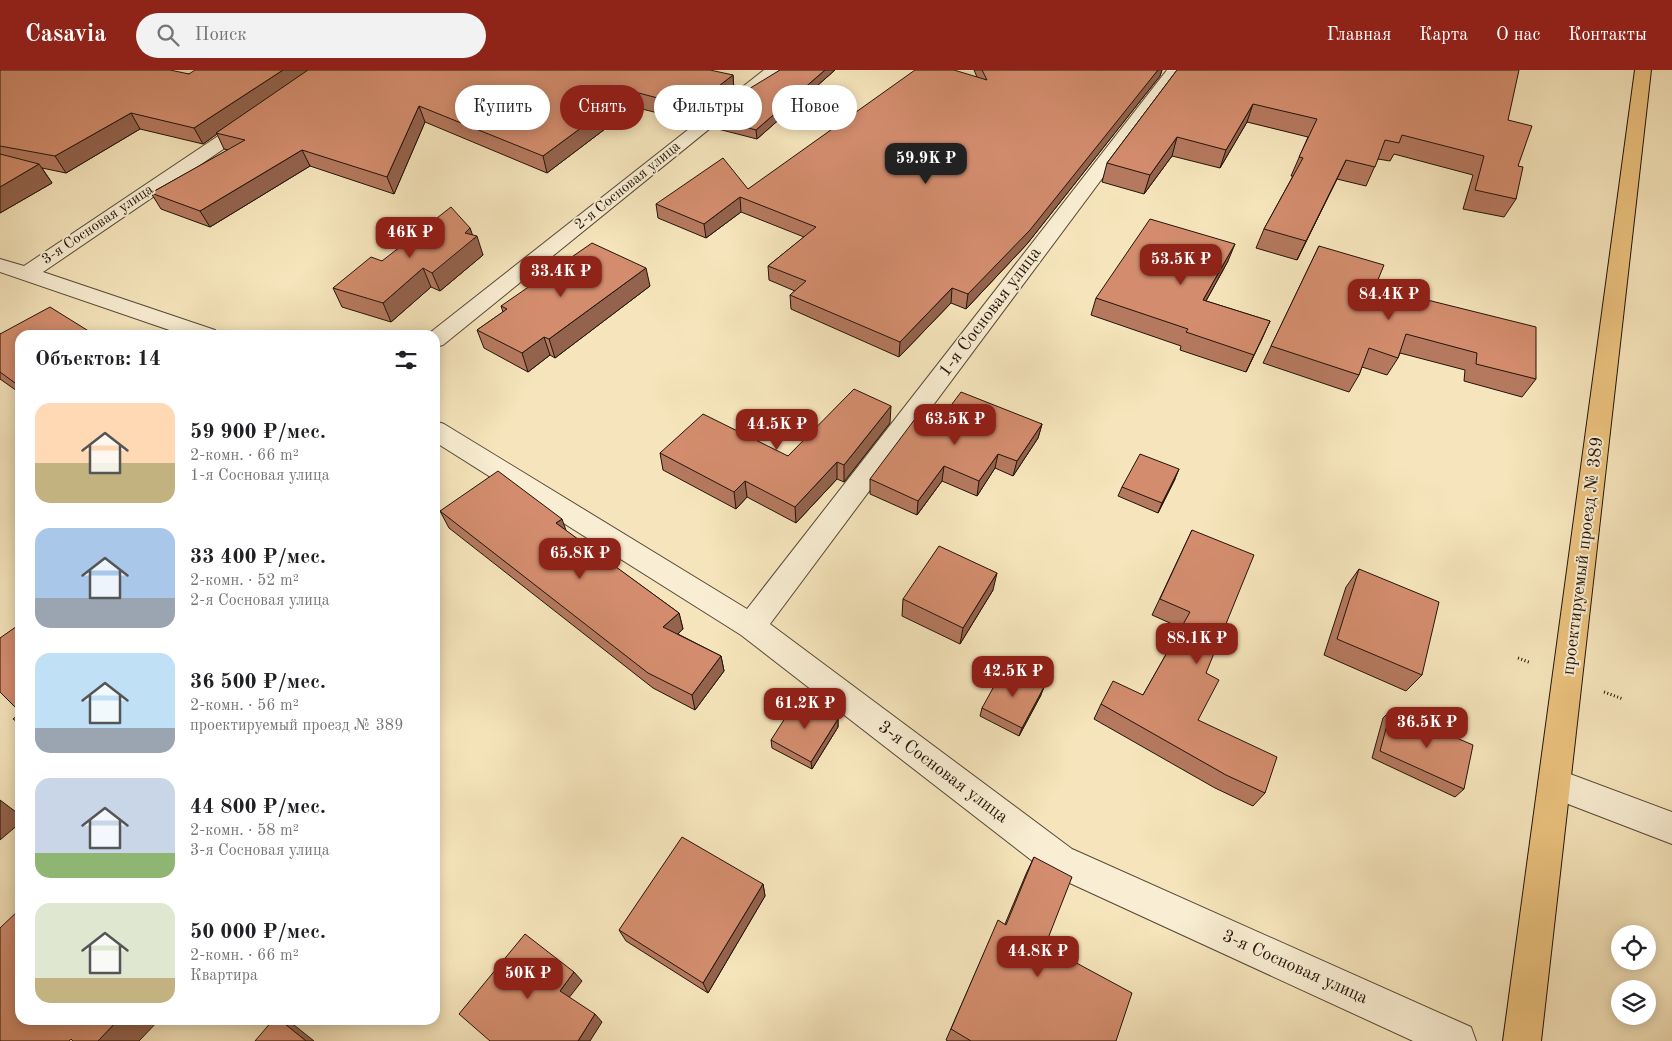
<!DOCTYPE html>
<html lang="ru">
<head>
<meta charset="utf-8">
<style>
	body { margin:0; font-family:"Old Standard TT",serif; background:#f2f2f2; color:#202124; height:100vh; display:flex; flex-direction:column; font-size:19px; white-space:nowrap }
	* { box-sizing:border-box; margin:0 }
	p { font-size:16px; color:#757577 }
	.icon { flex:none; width:28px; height:28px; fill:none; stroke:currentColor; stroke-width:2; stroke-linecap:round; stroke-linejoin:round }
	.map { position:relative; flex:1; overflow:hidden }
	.side { position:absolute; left:15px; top:260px; width:425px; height:695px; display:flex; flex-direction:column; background:#fff; border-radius:15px; box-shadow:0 2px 12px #0003 }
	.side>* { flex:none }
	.hud { position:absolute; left:455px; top:15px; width:475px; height:45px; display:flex; gap:10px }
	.buttons { position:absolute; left:1611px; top:855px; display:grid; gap:10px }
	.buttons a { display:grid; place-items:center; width:45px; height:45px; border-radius:50%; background:#fff; box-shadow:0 2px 12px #0003; font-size:25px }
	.price { position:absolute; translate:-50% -42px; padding:0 11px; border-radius:10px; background:#8f2418; color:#fff; font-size:16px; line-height:32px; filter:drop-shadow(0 1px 2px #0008) }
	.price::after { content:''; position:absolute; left:50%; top:30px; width:15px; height:11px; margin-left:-8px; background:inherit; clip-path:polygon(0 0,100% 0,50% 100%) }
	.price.selected { background:#222; color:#fff }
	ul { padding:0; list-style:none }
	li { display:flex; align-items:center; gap:15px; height:125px; padding:0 20px }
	li span { display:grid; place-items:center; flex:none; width:140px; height:100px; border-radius:15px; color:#555 }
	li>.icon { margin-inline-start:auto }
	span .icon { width:60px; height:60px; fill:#fffc; stroke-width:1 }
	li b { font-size:21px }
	h2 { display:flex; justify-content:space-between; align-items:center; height:60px; padding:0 20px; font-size:21px }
	.tag { padding:0 18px; border-radius:22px; background:#fff; box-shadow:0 2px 12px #0003; font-size:18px; line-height:45px }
	.tag.selected { background:#8f2418; color:#fff }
	header { display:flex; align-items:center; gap:30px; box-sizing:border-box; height:70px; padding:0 25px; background:#8f2418; color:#fff }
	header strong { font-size:24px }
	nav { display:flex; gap:28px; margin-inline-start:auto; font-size:18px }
	.search { width:350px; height:45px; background:#f2f2f2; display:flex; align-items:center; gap:12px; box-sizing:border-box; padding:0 18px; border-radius:28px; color:#757577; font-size:19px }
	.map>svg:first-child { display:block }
</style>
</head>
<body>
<header>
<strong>Casavia</strong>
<div class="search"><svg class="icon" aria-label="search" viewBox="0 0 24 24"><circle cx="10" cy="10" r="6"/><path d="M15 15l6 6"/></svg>Поиск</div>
<nav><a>Главная</a><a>Карта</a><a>О нас</a><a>Контакты</a></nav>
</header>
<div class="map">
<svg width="1672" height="971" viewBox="0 0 1672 971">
	<rect width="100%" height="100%" fill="#f6e5bc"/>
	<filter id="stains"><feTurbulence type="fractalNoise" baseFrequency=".004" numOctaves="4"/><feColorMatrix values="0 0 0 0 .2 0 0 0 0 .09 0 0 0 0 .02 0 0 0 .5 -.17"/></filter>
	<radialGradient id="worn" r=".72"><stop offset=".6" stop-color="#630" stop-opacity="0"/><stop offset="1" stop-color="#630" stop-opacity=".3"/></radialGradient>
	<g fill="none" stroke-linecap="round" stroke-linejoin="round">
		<!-- minor casing -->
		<g stroke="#574836" stroke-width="2">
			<g id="minor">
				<path d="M764,0H782L443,275L435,277V265H427Z"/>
				<path d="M1167,0H1183L770,554L1072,779L1471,957L1476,971H1413L1048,803L741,565L435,372V351L444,354L747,539Z"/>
				<path d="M251,47L257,48L260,52L257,56L43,202L215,260L218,265H184L0,202V189L24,196L245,48Z"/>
				<path d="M1554,698L1672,742V774L1542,724L1538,713L1542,702Z"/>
			</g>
		</g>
		<!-- major casing -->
		<g stroke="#221309" stroke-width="2">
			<path id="major" d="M1635,0H1651L1541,971H1503Z"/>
		</g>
		<!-- path -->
		<g stroke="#221309" stroke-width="3" stroke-dasharray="1 2.5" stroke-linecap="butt">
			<path d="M1518,588L1531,593"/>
			<path d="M1604,622L1623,629"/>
		</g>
		<!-- minor -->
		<use href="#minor" fill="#f9eed3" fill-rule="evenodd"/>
		<!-- major -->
		<use href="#major" fill="#ebc27e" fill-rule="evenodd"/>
	</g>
	<!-- wall -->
	<g fill="#b5795f" stroke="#221309">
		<path d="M0,0L189,4L733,5L734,21L694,52L634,37L547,103L425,52L394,124L310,96L210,157L161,139L151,123L228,80L224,79L217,64L203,74L140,59L66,103L42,98L52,113L0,143Z"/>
		<path d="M780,0H835L757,69L714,58L713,48Z"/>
		<path d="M974,0H1162L1160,6L1027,174L966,239L951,233L899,287L791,239L790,225L795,221L769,210L768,196L804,167L741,142L706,168L658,148L656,134L748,119L977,7Z"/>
		<path d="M1177,0L1508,50L1518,96L1516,129L1504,147L1463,139L1473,105L1394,84L1390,91L1378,89L1366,116L1337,109L1297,190L1256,178L1264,159L1293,106H1291L1308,67L1247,52L1220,98L1172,86L1144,124L1102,112L1107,93Z"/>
		<path d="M470,158L472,165L483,185L440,221L431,217L391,252L342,237L333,218L382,191Z"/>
		<path d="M1319,176L1375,217L1536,309L1522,327L1464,311L1465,300L1400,283L1398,288L1387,305L1362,297L1359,305L1349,322L1263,293Z"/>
		<path d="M1228,191L1206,231L1270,251L1246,302L1180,280L1181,276L1091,245L1096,228Z"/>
		<path d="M650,216L555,288L550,285L528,302L484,278L477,260L503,242L501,236Z"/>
		<path d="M0,264L20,265V323L0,309Z"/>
		<path d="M890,353L844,412L837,409L796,453L747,427L736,439L663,400L660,383L788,386Z"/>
		<path d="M1042,354L1038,368L1013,406L995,398L977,426L942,411L917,445L870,424V409L934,358Z"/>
		<path d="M1175,409L1158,443L1118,426L1122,417Z"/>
		<path d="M440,441L566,461L679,543L683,559L678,564L721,586L724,601L695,640L653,618L449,458Z"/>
		<path d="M1192,460L1206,603L1198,650L1265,723L1253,736L1215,718L1094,649L1101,634L1143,625L1181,558L1152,545Z"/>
		<path d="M1359,499L1422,605L1406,621L1324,585L1346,517Z"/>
		<path d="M993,520L960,574L902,546L903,529Z"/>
		<path d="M1041,625L1019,666L980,646L982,638Z"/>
		<path d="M1391,640L1464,719L1455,727L1372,688L1383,648Z"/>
		<path d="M838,649V657L812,699L772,678L771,670Z"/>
		<path d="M1034,787L1045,876L1116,971H948L946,970L992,865L1005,854L1026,804Z"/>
		<path d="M763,814L765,826L708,923L626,871L619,860Z"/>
	</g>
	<!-- shaded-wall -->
	<g fill="#94634d" stroke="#221309">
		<path d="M283,0H313L216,63L217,64L203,74L194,58Z"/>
		<path d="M825,0H835L757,69L756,60Z"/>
		<path d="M1158,0H1162L1160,6L1027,174L966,239L968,224Z"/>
		<path d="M733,5L734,21L694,52L692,37Z"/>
		<path d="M631,21L634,37L547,103L543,86Z"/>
		<path d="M1253,34L1247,52L1220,98L1226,80Z"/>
		<path d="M419,36L425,52L394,124L387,107Z"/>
		<path d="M131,43L140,59L66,103L55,86Z"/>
		<path d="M1177,67L1172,86L1144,124L1150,105Z"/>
		<path d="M302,80L310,96L210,157L200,141Z"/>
		<path d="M1346,90L1337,109L1297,190L1306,171Z"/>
		<path d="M39,94L52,113L0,143V117Z"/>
		<path d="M740,127L741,142L706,168L704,154Z"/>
		<path d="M470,158L474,169L477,166L483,185L440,221L432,203L465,163Z"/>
		<path d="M1235,174L1228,191L1197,247L1203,230Z"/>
		<path d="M423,198L431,217L391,252L383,233Z"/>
		<path d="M646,198L650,216L555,288L549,269Z"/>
		<path d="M952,218L951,233L899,287L900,272Z"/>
		<path d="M1270,251L1262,269L1246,302Z"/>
		<path d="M544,267L550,285L528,302L522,283Z"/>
		<path d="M20,310V318L15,313Z"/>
		<path d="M891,336L890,353L844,412V395Z"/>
		<path d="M1042,354L1038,368L1013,406L1017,391Z"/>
		<path d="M998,384L995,398L977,426L979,411Z"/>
		<path d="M837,392V409L796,453L795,437Z"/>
		<path d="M944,396L942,411L917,445L918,431Z"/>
		<path d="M1179,399L1175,409L1158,443L1162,433Z"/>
		<path d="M745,411L747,427L736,439L734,422Z"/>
		<path d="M562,449L568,466L556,453Z"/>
		<path d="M997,503L993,520L960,574L963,558Z"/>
		<path d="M679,543L683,559L668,573L663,557Z"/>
		<path d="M721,586L724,601L695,640L692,625Z"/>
		<path d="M1044,617L1041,625L1019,666L1022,658Z"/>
		<path d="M838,649V657L812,699L811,692Z"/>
		<path d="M0,730L20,745V753L0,770Z"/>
		<path d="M763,814L765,826L708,923L703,913Z"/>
		<path d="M574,902L582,911L568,929L560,921Z"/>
		<path d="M595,944L602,952L590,971H578Z"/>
		<path d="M118,950H159L139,971H98Z"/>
		<path d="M280,950H283L294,955L314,971H306Z"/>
	</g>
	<!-- building -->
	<g fill="#d38d6e" stroke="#221309">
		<path d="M0,0H170L189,4L195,0H283L194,58L131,43L55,86L0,76Z"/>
		<path d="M308,0H710L733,5L692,37L631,21L543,86L419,36L387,107L302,80L200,141L151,123L245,70L216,63Z"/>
		<path d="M780,0H825L756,60L713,48L752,17Z"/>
		<path d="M915,0H954L987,10L982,0H1158L1030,160L968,224L952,218L900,272L790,225L806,211L768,196L816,157L740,127L704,154L656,134L723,88L748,119Z"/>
		<path d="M1177,0H1519L1508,50L1532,56L1518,96L1523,97L1516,129L1475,120L1484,86L1402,65L1399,73L1385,70L1375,97L1346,90L1306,171L1264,159L1303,88L1299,87L1317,49L1253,34L1226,80L1177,67L1150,105L1107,93Z"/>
		<path d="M0,84L39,94L0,117Z"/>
		<path d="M451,137L470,158L465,163L477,166L432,203L423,198L383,233L333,218L371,187L382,191Z"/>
		<path d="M1150,149L1235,174L1203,230L1270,251L1254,285L1186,262L1188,259L1096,228Z"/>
		<path d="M592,173L646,198L549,269L544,267L522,283L477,260L507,239L501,236Z"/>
		<path d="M1319,176L1384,195L1375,217L1536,257V309L1476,294L1477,283L1406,264L1398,288L1369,278L1359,305L1271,276Z"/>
		<path d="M50,237L95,265H20V310L15,313L0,302V264Z"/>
		<path d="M854,319L891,336L844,395L837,392L795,437L745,411L734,422L660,383L703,344L788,386Z"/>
		<path d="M961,322L1042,354L1017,391L998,384L979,411L944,396L918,431L870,409L915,349L934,358Z"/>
		<path d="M1140,384L1179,399L1162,433L1122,417Z"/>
		<path d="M498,401L562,449L556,453L679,543L663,557L721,586L692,625L648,603L440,441Z"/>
		<path d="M1192,460L1254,485L1206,603L1219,610L1198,650L1277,687L1265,723L1226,705L1101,634L1113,611L1143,625L1190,542L1160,529Z"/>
		<path d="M939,476L997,503L963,558L903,529Z"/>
		<path d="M1359,499L1439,532L1422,605L1337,569Z"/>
		<path d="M20,554V642L0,622V568Z"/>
		<path d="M1004,598L1044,617L1022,658L982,638Z"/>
		<path d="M798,628L838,649L811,692L771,670Z"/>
		<path d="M1391,640L1473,675L1464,719L1380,681Z"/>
		<path d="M20,643V654L13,649Z"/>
		<path d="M682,767L763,814L703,913L619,860Z"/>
		<path d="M1034,787L1072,807L1045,876L1132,923L1116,971H971L951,959L998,850L1006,855Z"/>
		<path d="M20,839V950H118L98,971H73L71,969L69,971H0V858Z"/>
		<path d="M525,864L574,902L560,921L595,944L578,971H490L459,944Z"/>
		<path d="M273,950H280L306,971H255Z"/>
	</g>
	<g text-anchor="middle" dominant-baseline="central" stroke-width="4" stroke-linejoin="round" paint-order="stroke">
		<!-- far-street labels -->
		<g font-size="15" fill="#221309" stroke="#f9eed3">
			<text transform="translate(628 116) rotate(-39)">2-я Сосновая улица</text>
			<text transform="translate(98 155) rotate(-34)">3-я Сосновая улица</text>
		</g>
		<!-- street labels -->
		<g font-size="18" fill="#221309" stroke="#f9eed3">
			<text transform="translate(990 242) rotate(-53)">1-я Сосновая улица</text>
			<text transform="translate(1583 486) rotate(-83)">проектируемый проезд № 389</text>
			<text transform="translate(943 702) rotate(37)">3-я Сосновая улица</text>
			<text transform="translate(1295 897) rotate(24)">3-я Сосновая улица</text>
		</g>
	</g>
	<rect width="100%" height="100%" filter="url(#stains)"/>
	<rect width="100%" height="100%" fill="url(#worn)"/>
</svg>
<div class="buttons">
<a><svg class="icon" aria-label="locate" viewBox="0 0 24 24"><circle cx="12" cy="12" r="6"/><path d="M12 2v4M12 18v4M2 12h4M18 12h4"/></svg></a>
<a><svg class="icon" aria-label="layers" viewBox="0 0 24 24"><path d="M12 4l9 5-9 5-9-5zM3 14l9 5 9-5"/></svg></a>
</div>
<b class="price selected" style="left:926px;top:115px">59.9K ₽</b>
<b class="price" style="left:410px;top:189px">46K ₽</b>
<b class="price" style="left:1181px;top:216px">53.5K ₽</b>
<b class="price" style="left:561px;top:228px">33.4K ₽</b>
<b class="price" style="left:1389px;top:251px">84.4K ₽</b>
<b class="price" style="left:955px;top:376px">63.5K ₽</b>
<b class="price" style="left:777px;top:381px">44.5K ₽</b>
<b class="price" style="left:580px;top:510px">65.8K ₽</b>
<b class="price" style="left:1197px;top:595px">88.1K ₽</b>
<b class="price" style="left:1013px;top:628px">42.5K ₽</b>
<b class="price" style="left:805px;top:660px">61.2K ₽</b>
<b class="price" style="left:1427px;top:679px">36.5K ₽</b>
<b class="price" style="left:1038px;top:908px">44.8K ₽</b>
<b class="price" style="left:528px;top:930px">50K ₽</b>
<div class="hud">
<a class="tag">Купить</a>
<a class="tag selected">Снять</a>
<a class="tag">Фильтры</a>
<a class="tag">Новое</a>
</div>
<section class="side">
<h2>Объектов: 14<svg class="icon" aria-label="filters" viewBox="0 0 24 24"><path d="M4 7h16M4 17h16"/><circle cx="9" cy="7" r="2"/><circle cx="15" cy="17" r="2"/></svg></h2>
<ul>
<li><span style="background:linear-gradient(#ffd9b3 60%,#c2b280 0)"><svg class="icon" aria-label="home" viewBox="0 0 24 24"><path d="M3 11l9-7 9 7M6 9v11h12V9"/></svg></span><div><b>59 900 ₽/мес.</b><p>2-комн. · 66 m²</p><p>1-я Сосновая улица</p></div></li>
<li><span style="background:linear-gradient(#a9c7e8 70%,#9aa5b1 0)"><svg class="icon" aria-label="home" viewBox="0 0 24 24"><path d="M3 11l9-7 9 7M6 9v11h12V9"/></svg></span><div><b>33 400 ₽/мес.</b><p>2-комн. · 52 m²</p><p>2-я Сосновая улица</p></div></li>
<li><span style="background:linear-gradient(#bfe0f5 75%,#9aa5b1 0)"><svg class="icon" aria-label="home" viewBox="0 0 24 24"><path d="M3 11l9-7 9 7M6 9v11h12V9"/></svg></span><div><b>36 500 ₽/мес.</b><p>2-комн. · 56 m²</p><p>проектируемый проезд № 389</p></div></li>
<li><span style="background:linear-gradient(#c9d6e8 75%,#8fb573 0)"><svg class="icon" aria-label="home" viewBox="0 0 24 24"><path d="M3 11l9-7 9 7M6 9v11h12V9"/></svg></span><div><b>44 800 ₽/мес.</b><p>2-комн. · 58 m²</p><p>3-я Сосновая улица</p></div></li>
<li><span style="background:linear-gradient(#dfe7d0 75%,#c2b280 0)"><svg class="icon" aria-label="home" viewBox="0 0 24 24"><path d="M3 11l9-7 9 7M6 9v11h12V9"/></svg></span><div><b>50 000 ₽/мес.</b><p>2-комн. · 66 m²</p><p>Квартира</p></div></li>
</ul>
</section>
</div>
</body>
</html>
